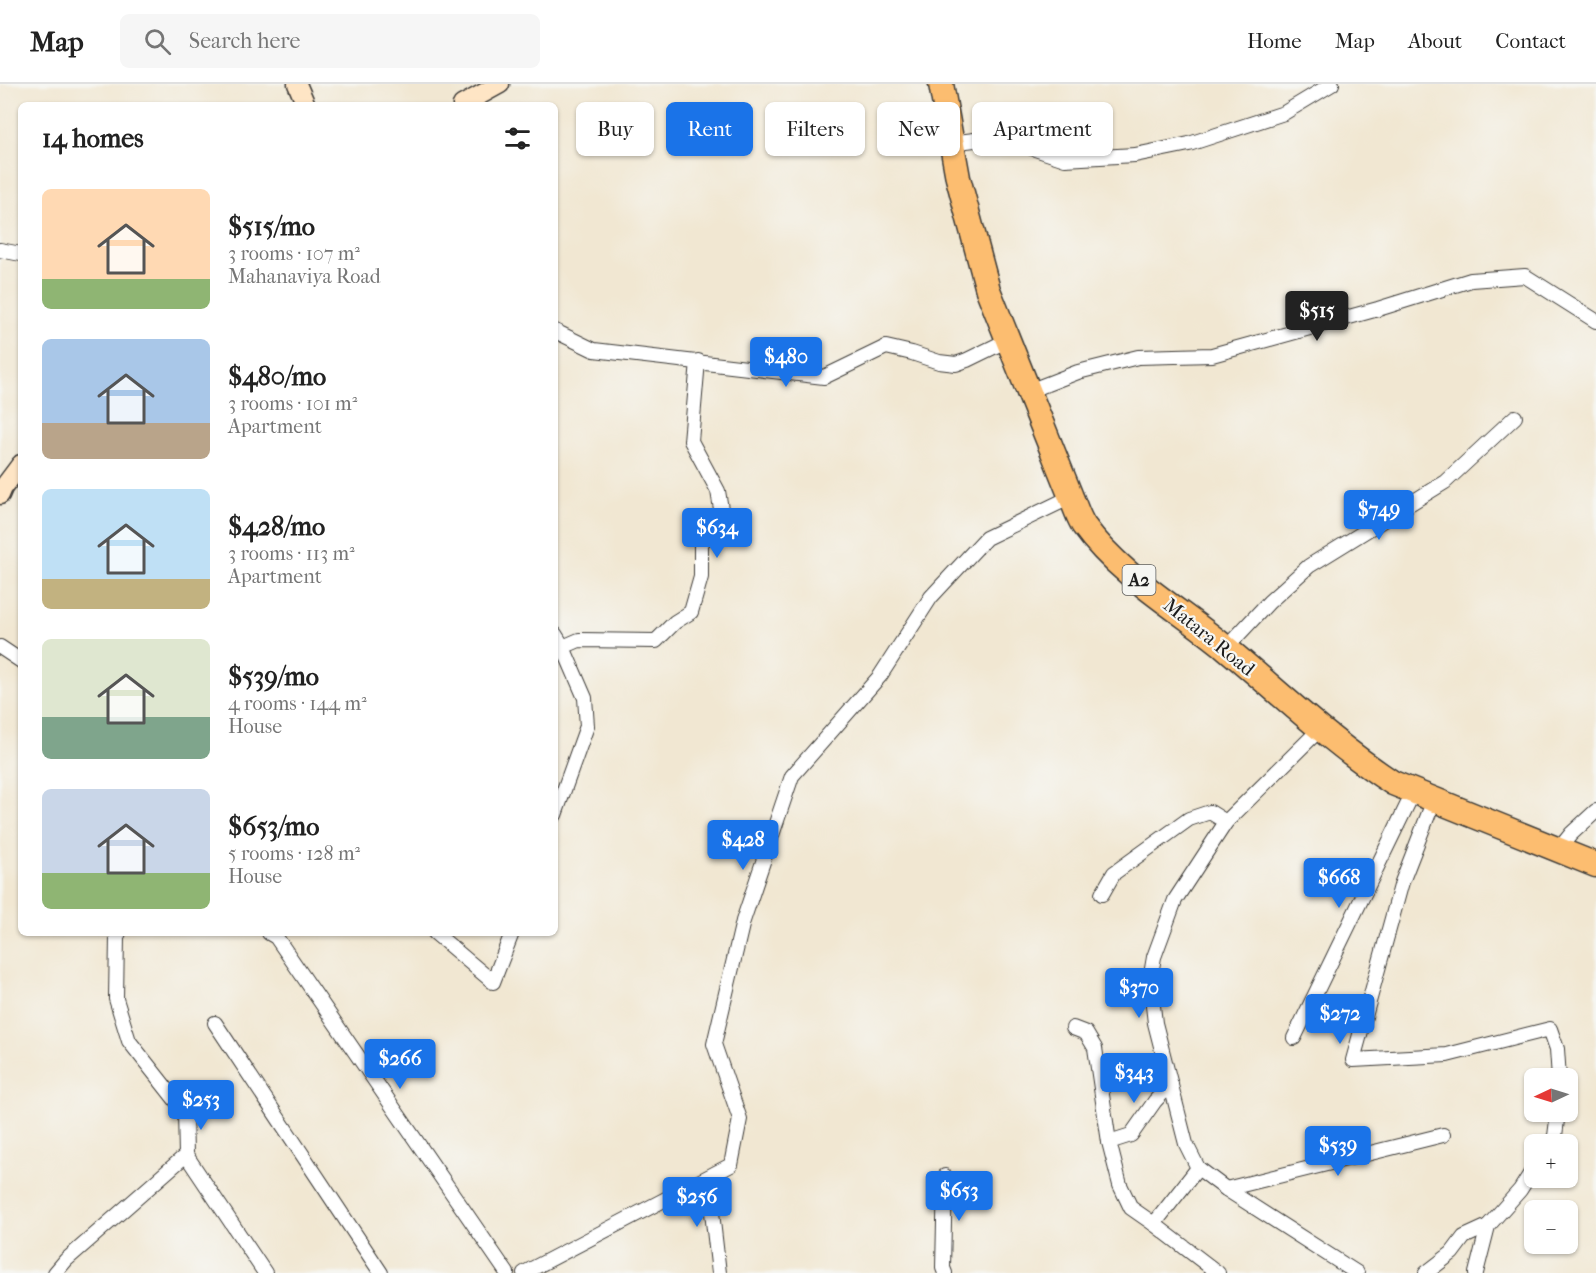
<!DOCTYPE html>
<html lang="en">
<head>
<meta charset="utf-8">
<style>
	body { margin:0; font-family:"IM FELL French Canon",serif; background:#f6f6f6; color:#222; height:100vh; display:flex; flex-direction:column; font-size:22px; white-space:nowrap }
	* { box-sizing:border-box; margin:0 }
	p { font-size:20px; color:#767676 }
	.icon { flex:none; width:33px; height:33px; fill:none; stroke:currentColor; stroke-width:2; stroke-linecap:round; stroke-linejoin:round }
	.map { position:relative; flex:1; overflow:hidden }
	.drawer { position:absolute; left:18px; top:18px; width:540px; height:834px; display:flex; flex-direction:column; background:#fff; border-radius:9px; box-shadow:0 2px 4px #0004 }
	.drawer>* { flex:none }
	.banner { position:absolute; left:576px; top:18px; width:570px; height:54px; display:flex; gap:12px }
	.needle { width:39px; rotate:266deg }
	.fabs { position:absolute; left:1524px; top:984px; display:grid; gap:12px }
	.fabs a { display:grid; place-items:center; width:54px; height:54px; border-radius:9px; background:#fff; box-shadow:0 2px 4px #0004; font-size:30px }
	.price { position:absolute; translate:-50% -51px; padding:0 14px; border-radius:6px; background:#1a73e8; color:#fff; font-size:20px; line-height:39px; filter:drop-shadow(0 2px 3px #0008) }
	.price::after { content:''; position:absolute; left:50%; top:36px; width:18px; height:14px; margin-left:-9px; background:inherit; clip-path:polygon(0 0,100% 0,50% 100%) }
	.price.current { background:#222; color:#fff }
	ul { padding:0; list-style:none }
	li { display:flex; align-items:center; gap:18px; height:150px; padding:0 24px }
	li span { display:grid; place-items:center; flex:none; width:168px; height:120px; border-radius:9px; color:#555 }
	li>.icon { margin-inline-start:auto }
	span .icon { width:72px; height:72px; fill:#fffc; stroke-width:1 }
	li b { font-size:26px }
	h2 { display:flex; justify-content:space-between; align-items:center; height:72px; padding:0 24px; font-size:26px }
	.pill { padding:0 21px; border-radius:9px; background:#fff; box-shadow:0 2px 4px #0004; font-size:21px; line-height:54px }
	.pill.current { background:#1a73e8; color:#fff }
	header { display:flex; align-items:center; gap:36px; box-sizing:border-box; height:84px; padding:0 30px; background:#fff; border-bottom:2px solid #e0e0e0 }
	header strong { font-size:28px }
	nav { display:flex; gap:33px; margin-inline-start:auto; font-size:21px }
	.search { width:420px; height:54px; background:#f6f6f6; display:flex; align-items:center; gap:15px; box-sizing:border-box; padding:0 21px; border-radius:9px; color:#767676; font-size:22px }
	.map>svg:first-child { display:block }
</style>
</head>
<body>
<header>
<strong>Map</strong>
<div class="search"><svg class="icon" aria-label="search" viewBox="0 0 24 24"><circle cx="10" cy="10" r="6"/><path d="M15 15l6 6"/></svg>Search here</div>
<nav><a>Home</a><a>Map</a><a>About</a><a>Contact</a></nav>
</header>
<div class="map">
<svg width="1596" height="1189" viewBox="0 0 1596 1189">
	<rect width="100%" height="100%" fill="#f6f6f2"/>
	<filter id="ink" filterUnits="userSpaceOnUse"><feTurbulence type="fractalNoise" baseFrequency=".0167" numOctaves="2"/><feDisplacementMap in="SourceGraphic" scale="12" xChannelSelector="R" yChannelSelector="G"/><feConvolveMatrix kernelMatrix="1 2 1 2 8 2 1 2 1" color-interpolation-filters="sRGB"/></filter>
	<filter id="wash" filterUnits="userSpaceOnUse"><feTurbulence type="fractalNoise" baseFrequency=".008" numOctaves="4" result="noise"/><feDisplacementMap in="SourceGraphic" scale="24" xChannelSelector="R" yChannelSelector="G"/><feGaussianBlur stdDeviation="1.35" result="paint"/><feColorMatrix in="noise" values="0 0 0 0 0 0 0 0 0 0 0 0 0 0 0 0 0 1.4 0 .05"/><feComposite in="paint" operator="in"/></filter>
	<g filter="url(#wash)">
		<rect width="100%" height="100%" fill="#f1e7d2"/>
	</g>
	<g filter="url(#ink)">
		<g fill="none" stroke-linecap="round" stroke-linejoin="round">
			<!-- street casing -->
			<g stroke="#3c3a37" stroke-width="16">
				<g id="street">
					<path d="M950,59L999,53L1065,75L1135,71L1189,60L1284,29L1332,0"/>
					<path d="M0,166L21,170"/>
					<path d="M555,247L594,266L824,293L886,263L912,269L939,278L956,280L967,276L1008,256"/>
					<path d="M1029,307L1078,288L1138,273L1212,271L1378,225L1471,196L1525,192L1596,237"/>
					<path d="M555,550L563,563L585,614L587,642L555,731"/>
					<path d="M0,563L21,577"/>
					<path d="M563,563L579,556L656,557L675,538L691,528L701,493V459L723,437L718,407L691,357L698,277"/>
					<path d="M1226,564L1269,518L1309,482L1445,398L1515,333"/>
					<path d="M1320,645L1226,738L1175,816L1154,873L1150,896L1155,939L1186,1060L1198,1084L1226,1105L1357,1189"/>
					<path d="M1434,716L1402,798L1353,976L1447,971L1550,945L1557,965L1559,994"/>
					<path d="M1559,765L1571,750L1596,727"/>
					<path d="M1102,810L1114,789L1189,735L1210,728L1226,738"/>
					<path d="M269,849L276,853L507,1189"/>
					<path d="M435,849L493,898L512,849"/>
					<path d="M215,939L381,1189"/>
					<path d="M1073,944L1086,949L1095,964L1109,1058L1120,1101L1131,1124L1154,1140L1198,1084"/>
					<path d="M1294,954L1413,709"/>
					<path d="M1109,1058L1131,1051L1155,1017L1171,1000"/>
					<path d="M1550,1060L1555,1052L1558,1028"/>
					<path d="M186,1071L265,1189"/>
					<path d="M945,1092L943,1184L945,1189"/>
					<path d="M708,1094L719,1189"/>
					<path d="M1226,1105L1443,1051"/>
					<path d="M1154,1140L1218,1189"/>
					<path d="M55,1189L66,1176L186,1071L185,1028L129,957L116,915L117,852L119,849"/>
					<path d="M524,1189L731,1081L740,1035L714,960L743,837L792,692L880,592L931,513L986,454L1071,413"/>
					<path d="M1426,1189L1452,1169L1464,1153L1488,1142"/>
					<path d="M1476,1189L1488,1142L1520,1106L1534,1084"/>
				</g>
			</g>
			<!-- secondary casing -->
			<g stroke="#3c3a37" stroke-width="21">
				<g id="secondary">
					<path d="M297,0L306,21"/>
					<path d="M462,21L500,0"/>
					<path d="M0,411L3,404L21,380"/>
				</g>
			</g>
			<!-- highway casing -->
			<g stroke="#3c3a37" stroke-width="27">
				<path id="highway" d="M941,0L958,94L988,206L1071,413C1075,422 1078,433 1084,442C1120,492 1179,525 1226,564C1281,610 1333,660 1393,699L1596,781"/>
			</g>
			<!-- street -->
			<use href="#street" stroke="#fff" stroke-width="14"/>
			<!-- secondary -->
			<use href="#secondary" stroke="#fee5c5" stroke-width="18"/>
			<!-- highway -->
			<use href="#highway" stroke="#fcbd6f" stroke-width="24"/>
		</g>
	</g>
	<g text-anchor="middle" dominant-baseline="central" stroke-width="4.5" stroke-linejoin="round" paint-order="stroke">
		<!-- shield labels -->
		<rect fill="#f6f6f2" stroke="#5d5d5c" stroke-width="1.5" x="1122.5" y="481" width="33" height="30" rx="4.5"/>
		<g font-size="18" font-weight="bold" fill="#1c1c1c">
			<text x="1139" y="496">A2</text>
		</g>
		<!-- street labels -->
		<g font-size="20" fill="#1c1c1c" stroke="#f6f6f2">
			<text transform="translate(1209 553) rotate(39)">Matara Road</text>
		</g>
	</g>
</svg>
<div class="fabs">
<a><svg class="needle" viewBox="-14 -14 28 28"><path d="M0-13l5 13h-10z" fill="#e53935"/><path d="M0 13l5-13h-10z" fill="#767676"/></svg></a>
<a>+</a>
<a>−</a>
</div>
<b class="price current" style="left:1317px;top:258px">$515</b>
<b class="price" style="left:786px;top:304px">$480</b>
<b class="price" style="left:1379px;top:457px">$749</b>
<b class="price" style="left:717px;top:475px">$634</b>
<b class="price" style="left:743px;top:787px">$428</b>
<b class="price" style="left:1339px;top:825px">$668</b>
<b class="price" style="left:1139px;top:935px">$370</b>
<b class="price" style="left:1340px;top:961px">$272</b>
<b class="price" style="left:400px;top:1006px">$266</b>
<b class="price" style="left:1134px;top:1020px">$343</b>
<b class="price" style="left:201px;top:1047px">$253</b>
<b class="price" style="left:1338px;top:1093px">$539</b>
<b class="price" style="left:959px;top:1138px">$653</b>
<b class="price" style="left:697px;top:1144px">$256</b>
<div class="banner">
<a class="pill">Buy</a>
<a class="pill current">Rent</a>
<a class="pill">Filters</a>
<a class="pill">New</a>
<a class="pill">Apartment</a>
</div>
<section class="drawer">
<h2>14 homes<svg class="icon" aria-label="filters" viewBox="0 0 24 24"><path d="M4 7h16M4 17h16"/><circle cx="9" cy="7" r="2"/><circle cx="15" cy="17" r="2"/></svg></h2>
<ul>
<li><span style="background:linear-gradient(#ffd9b3 75%,#8fb573 0)"><svg class="icon" aria-label="home" viewBox="0 0 24 24"><path d="M3 11l9-7 9 7M6 9v11h12V9"/></svg></span><div><b>$515/mo</b><p>3 rooms · 107 m²</p><p>Mahanaviya Road</p></div></li>
<li><span style="background:linear-gradient(#a9c7e8 70%,#b9a48a 0)"><svg class="icon" aria-label="home" viewBox="0 0 24 24"><path d="M3 11l9-7 9 7M6 9v11h12V9"/></svg></span><div><b>$480/mo</b><p>3 rooms · 101 m²</p><p>Apartment</p></div></li>
<li><span style="background:linear-gradient(#bfe0f5 75%,#c2b280 0)"><svg class="icon" aria-label="home" viewBox="0 0 24 24"><path d="M3 11l9-7 9 7M6 9v11h12V9"/></svg></span><div><b>$428/mo</b><p>3 rooms · 113 m²</p><p>Apartment</p></div></li>
<li><span style="background:linear-gradient(#dfe7d0 65%,#7fa58c 0)"><svg class="icon" aria-label="home" viewBox="0 0 24 24"><path d="M3 11l9-7 9 7M6 9v11h12V9"/></svg></span><div><b>$539/mo</b><p>4 rooms · 144 m²</p><p>House</p></div></li>
<li><span style="background:linear-gradient(#c9d6e8 70%,#8fb573 0)"><svg class="icon" aria-label="home" viewBox="0 0 24 24"><path d="M3 11l9-7 9 7M6 9v11h12V9"/></svg></span><div><b>$653/mo</b><p>5 rooms · 128 m²</p><p>House</p></div></li>
</ul>
</section>
</div>
</body>
</html>
